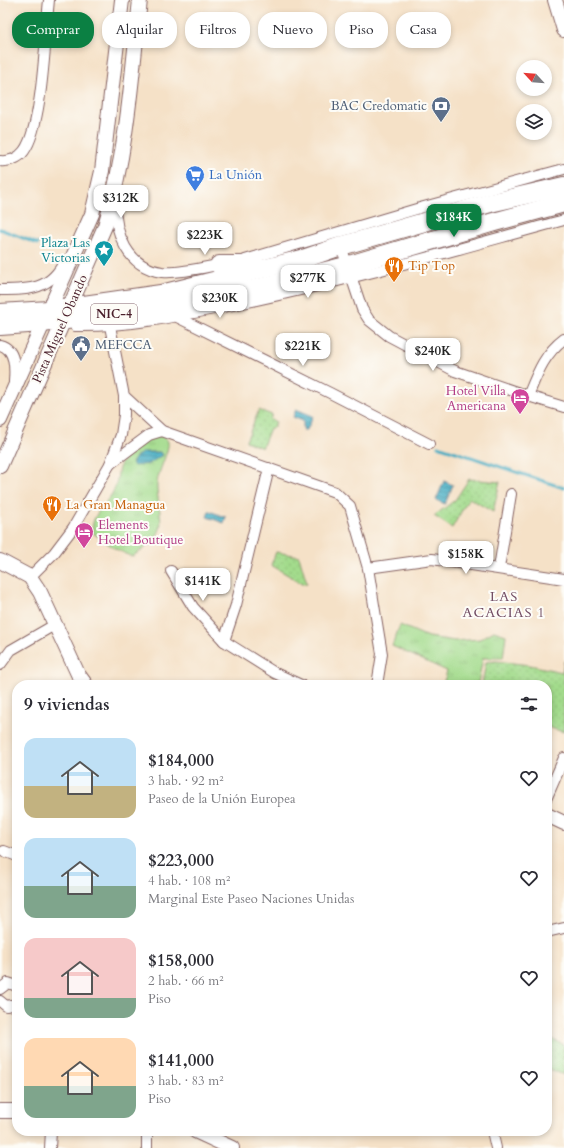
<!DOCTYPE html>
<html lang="es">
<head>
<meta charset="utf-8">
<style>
	body { margin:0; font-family:Cardo,serif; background:#f7f7f7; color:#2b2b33; height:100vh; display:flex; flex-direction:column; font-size:15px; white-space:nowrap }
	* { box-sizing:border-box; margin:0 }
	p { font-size:13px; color:#7c7c81 }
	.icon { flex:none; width:22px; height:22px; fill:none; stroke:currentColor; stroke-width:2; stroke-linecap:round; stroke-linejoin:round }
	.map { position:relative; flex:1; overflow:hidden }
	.drawer { position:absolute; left:12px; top:680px; width:540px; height:456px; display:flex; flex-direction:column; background:#fff; border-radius:16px; box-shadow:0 2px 6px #0003 }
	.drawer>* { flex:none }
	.top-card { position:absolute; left:12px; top:12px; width:540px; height:36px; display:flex; gap:8px }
	.needle { width:26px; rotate:296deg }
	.tools { position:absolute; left:516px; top:60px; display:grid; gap:8px }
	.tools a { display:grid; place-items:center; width:36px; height:36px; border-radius:50%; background:#fff; box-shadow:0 2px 6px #0003; font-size:20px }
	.price { position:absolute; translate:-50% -34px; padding:0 9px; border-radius:8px; background:#fff; color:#222; font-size:13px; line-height:26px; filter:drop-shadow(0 1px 2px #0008) }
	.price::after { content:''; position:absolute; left:50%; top:24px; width:12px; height:9px; margin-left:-6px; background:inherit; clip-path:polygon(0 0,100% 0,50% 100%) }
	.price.on { background:#0b8043; color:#fff }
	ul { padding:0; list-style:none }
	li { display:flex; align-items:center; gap:12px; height:100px; padding:0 12px }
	li span { display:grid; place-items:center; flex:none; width:112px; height:80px; border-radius:12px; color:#555 }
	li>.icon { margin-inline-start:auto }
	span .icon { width:48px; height:48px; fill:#fffc; stroke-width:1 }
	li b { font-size:17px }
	h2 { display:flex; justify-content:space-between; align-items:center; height:48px; padding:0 12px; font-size:17px }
	.chip { padding:0 14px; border-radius:16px; background:#fff; box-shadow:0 2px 6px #0003; font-size:14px; line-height:36px }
	.chip.on { background:#0b8043; color:#fff }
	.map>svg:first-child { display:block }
</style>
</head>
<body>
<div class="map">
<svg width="564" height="1148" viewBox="0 0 564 1148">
	<defs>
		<pattern id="grass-dots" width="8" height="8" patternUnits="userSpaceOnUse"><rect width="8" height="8" fill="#a3db8c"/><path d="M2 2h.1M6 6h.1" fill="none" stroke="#8ebc79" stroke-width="1.8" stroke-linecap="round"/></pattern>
		<pattern id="park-tufts" width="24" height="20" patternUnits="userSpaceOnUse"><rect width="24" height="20" fill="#a3db8c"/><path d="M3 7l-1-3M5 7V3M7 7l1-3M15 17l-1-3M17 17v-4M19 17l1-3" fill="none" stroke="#8ebc79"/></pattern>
		<pattern id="water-rules" width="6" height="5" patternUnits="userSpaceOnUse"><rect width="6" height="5" fill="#43acc2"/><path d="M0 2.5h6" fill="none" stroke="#3a8b9e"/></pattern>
	</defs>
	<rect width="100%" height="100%" fill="#fdfcf7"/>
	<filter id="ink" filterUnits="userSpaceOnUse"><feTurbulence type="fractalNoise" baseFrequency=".025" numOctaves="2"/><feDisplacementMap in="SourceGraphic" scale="8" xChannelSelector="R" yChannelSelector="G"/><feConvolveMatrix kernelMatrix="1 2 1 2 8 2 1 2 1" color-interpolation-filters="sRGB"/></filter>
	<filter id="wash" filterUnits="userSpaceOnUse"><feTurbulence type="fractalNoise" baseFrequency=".012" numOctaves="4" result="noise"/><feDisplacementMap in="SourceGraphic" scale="16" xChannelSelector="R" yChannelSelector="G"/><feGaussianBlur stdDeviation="0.9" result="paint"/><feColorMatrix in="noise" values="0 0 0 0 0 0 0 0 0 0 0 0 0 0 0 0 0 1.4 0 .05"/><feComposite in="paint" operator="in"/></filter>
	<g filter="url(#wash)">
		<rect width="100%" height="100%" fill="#f5e1c7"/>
		<!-- grass -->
		<g fill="url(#grass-dots)" stroke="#767d5c">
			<path d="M259,410L272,415L270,419L276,422L273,428H270L262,448L246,441Z"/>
			<path d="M469,479L500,482L493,512L469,498L452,528L434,516L455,500Z"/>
			<path d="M276,552L299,556L307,583L303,584L271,565Z"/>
			<path d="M496,661L530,665L562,672L564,661V732L547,727V685H482L486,662Z"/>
			<path d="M547,1037L564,1045V1075L547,1068Z"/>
		</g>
		<!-- park -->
		<g fill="url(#park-tufts)" stroke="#767d5c">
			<path d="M156,433C161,435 166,436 168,442C170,450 158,471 157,483C156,495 163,519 160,529C156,542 141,550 132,557L114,548L93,533C89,513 109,505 115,487C119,478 116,469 123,461C131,449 145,442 156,433Z"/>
			<path d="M400,625L428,637L455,641L480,639L494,631L506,635L503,658H483L478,683L443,685L447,671L392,646Z"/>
		</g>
		<!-- water -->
		<g fill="url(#water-rules)" stroke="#466676">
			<path d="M296,409L313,416L307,430H303V421L293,417Z"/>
			<path d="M144,452H160L162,455L149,464L134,466L132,463L137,456Z"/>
			<path d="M444,481L453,485L445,504L436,500Z"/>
			<path d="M209,511L226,517L224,523L207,517Z"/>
		</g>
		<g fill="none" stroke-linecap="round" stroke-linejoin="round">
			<!-- stream -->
			<g stroke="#43acc2" stroke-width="3">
				<path d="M0,229L38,244"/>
				<path d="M438,446L564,488"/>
			</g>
		</g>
	</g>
	<g filter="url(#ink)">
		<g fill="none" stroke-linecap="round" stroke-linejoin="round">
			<!-- street casing -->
			<g stroke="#866362" stroke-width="12">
				<g id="street">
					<path d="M0,161C9,162 19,158 24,151C43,125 45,35 49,0"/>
					<path d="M115,203C115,234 127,267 162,272C179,274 206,267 223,264"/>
					<path d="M341,246L362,309L369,320L389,336L455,371L528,396L564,407"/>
					<path d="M245,260L420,208L564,169"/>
					<path d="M0,290C29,290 51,290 65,260"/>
					<path d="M173,315L330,393L429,444"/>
					<path d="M75,326C128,327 181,316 233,305C345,282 454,250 564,220"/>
					<path d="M110,326L124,396L162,431L335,492L350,506L368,568L382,654L377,685"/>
					<path d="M0,345C16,349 15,369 14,382"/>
					<path d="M528,396C537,374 544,354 564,339"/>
					<path d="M110,464L149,435L162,431"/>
					<path d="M269,468L236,605L224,641L275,673L301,685"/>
					<path d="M368,568L432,559L564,579"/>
					<path d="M499,568L511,494"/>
					<path d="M171,571L193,607L224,641"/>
					<path d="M30,577L54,553L73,528L110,464L121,435L124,415V396"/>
					<path d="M0,665L11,650L56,624"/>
					<path d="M547,797L564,758"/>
					<path d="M4,851L17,856"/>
					<path d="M547,932L564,928"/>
					<path d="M0,989L8,983L17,986"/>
					<path d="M0,1001L6,1006L17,1004"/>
					<path d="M492,1131L496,1148"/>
					<path d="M50,1148L51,1131"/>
					<path d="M147,1148V1131"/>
				</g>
			</g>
			<!-- secondary casing -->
			<g stroke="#866362" stroke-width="16">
				<g id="secondary">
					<path d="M555,0L564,30"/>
					<path d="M0,420L92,214L102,171L122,0"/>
					<path d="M0,466L105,226C127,153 132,75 140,0"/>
					<path d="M0,561L30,577L40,592L78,674L86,685"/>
					<path d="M547,815L564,823"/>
					<path d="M0,1111H17"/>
					<path d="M195,1131L232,1148"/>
				</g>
			</g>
			<!-- highway casing -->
			<g stroke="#866362" stroke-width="20">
				<g id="highway">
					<path d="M219,265H255"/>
					<path d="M0,313L49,310L161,294L306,258L341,246L490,203L564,186"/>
					<path d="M0,326L42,323L165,308L258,288L346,266L494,222L564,203"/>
				</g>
			</g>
			<!-- street -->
			<use href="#street" stroke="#fff" stroke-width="10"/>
			<!-- secondary -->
			<use href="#secondary" stroke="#fff" stroke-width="14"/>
			<!-- highway -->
			<use href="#highway" stroke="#fff" stroke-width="18"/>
		</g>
	</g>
	<!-- icons -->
	<defs>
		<g id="bank-pin" transform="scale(1)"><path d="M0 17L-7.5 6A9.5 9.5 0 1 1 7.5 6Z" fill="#5c6f8a" stroke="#fdfcf7"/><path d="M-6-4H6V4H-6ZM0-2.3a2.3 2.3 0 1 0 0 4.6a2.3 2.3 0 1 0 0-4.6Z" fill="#fff"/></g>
		<g id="supermarket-pin" transform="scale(1)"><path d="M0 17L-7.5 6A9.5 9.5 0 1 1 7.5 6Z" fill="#3f7fe0" stroke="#fdfcf7"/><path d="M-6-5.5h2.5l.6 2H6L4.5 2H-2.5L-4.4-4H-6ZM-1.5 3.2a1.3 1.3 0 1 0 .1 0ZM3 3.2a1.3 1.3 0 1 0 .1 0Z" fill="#fff"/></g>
		<g id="sight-pin" transform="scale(1)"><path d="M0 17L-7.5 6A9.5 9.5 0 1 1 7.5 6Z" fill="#0f9aa8" stroke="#fdfcf7"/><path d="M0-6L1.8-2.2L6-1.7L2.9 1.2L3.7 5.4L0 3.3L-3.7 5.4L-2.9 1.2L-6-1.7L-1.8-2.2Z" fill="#fff"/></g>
		<g id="restaurant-pin" transform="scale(1)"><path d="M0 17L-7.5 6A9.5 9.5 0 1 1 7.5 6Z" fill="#e8710a" stroke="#fdfcf7"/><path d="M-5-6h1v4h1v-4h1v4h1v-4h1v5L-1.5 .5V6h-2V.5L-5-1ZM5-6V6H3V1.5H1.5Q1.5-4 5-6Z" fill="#fff"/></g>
		<g id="civic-pin" transform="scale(1)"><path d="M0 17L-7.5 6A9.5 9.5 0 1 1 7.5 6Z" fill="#5c6f8a" stroke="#fdfcf7"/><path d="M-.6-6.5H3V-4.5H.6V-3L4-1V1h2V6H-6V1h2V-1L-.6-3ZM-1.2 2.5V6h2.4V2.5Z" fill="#fff"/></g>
		<g id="hotel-pin" transform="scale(1)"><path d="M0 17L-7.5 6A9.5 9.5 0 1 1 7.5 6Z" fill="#d1479c" stroke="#fdfcf7"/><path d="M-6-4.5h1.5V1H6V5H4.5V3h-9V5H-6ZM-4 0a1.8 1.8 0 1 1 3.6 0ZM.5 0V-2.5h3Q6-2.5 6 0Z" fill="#fff"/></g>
	</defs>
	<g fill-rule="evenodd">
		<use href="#bank-pin" x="441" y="106"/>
		<use href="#supermarket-pin" x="195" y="175"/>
		<use href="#sight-pin" x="104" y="250"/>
		<use href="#restaurant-pin" x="394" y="266"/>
		<use href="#civic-pin" x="81" y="345"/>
		<use href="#hotel-pin" x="520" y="398"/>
		<use href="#restaurant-pin" x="52" y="505"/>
		<use href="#hotel-pin" x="84" y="532"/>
	</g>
	<g text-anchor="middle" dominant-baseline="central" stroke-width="4" stroke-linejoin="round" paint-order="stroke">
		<!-- shield labels -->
		<rect fill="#fdfcf7" stroke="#806168" stroke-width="1" x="91" y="304" width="46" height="20" rx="3"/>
		<g font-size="12" font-weight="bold" fill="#4a1f2b">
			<text x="114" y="314">NIC-4</text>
		</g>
		<!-- service labels -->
		<g font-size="13" fill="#4e5e75" stroke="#fdfcf7" text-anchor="end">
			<text x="427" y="106">BAC Credomatic</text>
			<text x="95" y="345" text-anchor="start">MEFCCA</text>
		</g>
		<!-- shop labels -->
		<g font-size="13" fill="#366cbe" stroke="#fdfcf7" text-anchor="start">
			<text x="209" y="175">La Unión</text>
		</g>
		<!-- culture labels -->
		<g font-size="13" fill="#0d838f" stroke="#fdfcf7" text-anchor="end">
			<text x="90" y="243">Plaza Las<tspan x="90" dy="15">Victorias</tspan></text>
		</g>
		<!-- food labels -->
		<g font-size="13" fill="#c56008" stroke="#fdfcf7" text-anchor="start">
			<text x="408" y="266">Tip Top</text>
			<text x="66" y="505">La Gran Managua</text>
		</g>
		<!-- street labels -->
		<g font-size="13" fill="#4a1f2b" stroke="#fdfcf7">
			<text transform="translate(60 329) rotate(-66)">Pista Miguel Obando</text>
		</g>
		<!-- hotel labels -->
		<g font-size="13" fill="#b23c85" stroke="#fdfcf7" text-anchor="end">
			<text x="506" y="391">Hotel Villa<tspan x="506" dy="15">Americana</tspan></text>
			<text x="98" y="525" text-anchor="start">Elements<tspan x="98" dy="15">Hotel Boutique</tspan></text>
		</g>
		<!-- neighbourhood labels -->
		<g font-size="14" letter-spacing="1" fill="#734e65" stroke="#fdfcf7">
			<text x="504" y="596">LAS<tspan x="504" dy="16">ACACIAS 1</tspan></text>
		</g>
	</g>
</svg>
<div class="tools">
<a><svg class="needle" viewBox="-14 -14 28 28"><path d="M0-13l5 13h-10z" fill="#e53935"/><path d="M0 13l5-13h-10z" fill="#7c7c81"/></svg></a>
<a><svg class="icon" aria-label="layers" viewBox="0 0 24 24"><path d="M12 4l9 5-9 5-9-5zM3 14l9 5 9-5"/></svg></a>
</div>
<b class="price" style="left:121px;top:219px">$312K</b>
<b class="price on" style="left:454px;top:238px">$184K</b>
<b class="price" style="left:205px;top:256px">$223K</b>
<b class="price" style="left:308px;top:299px">$277K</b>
<b class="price" style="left:220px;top:319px">$230K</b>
<b class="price" style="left:303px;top:367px">$221K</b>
<b class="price" style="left:433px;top:372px">$240K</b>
<b class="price" style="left:466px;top:575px">$158K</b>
<b class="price" style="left:203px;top:602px">$141K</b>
<div class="top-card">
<a class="chip on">Comprar</a>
<a class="chip">Alquilar</a>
<a class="chip">Filtros</a>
<a class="chip">Nuevo</a>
<a class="chip">Piso</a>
<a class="chip">Casa</a>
</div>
<section class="drawer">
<h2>9 viviendas<svg class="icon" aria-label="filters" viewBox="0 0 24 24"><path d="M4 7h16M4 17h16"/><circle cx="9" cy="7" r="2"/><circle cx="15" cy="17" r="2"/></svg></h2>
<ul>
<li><span style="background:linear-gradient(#bfe0f5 60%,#c2b280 0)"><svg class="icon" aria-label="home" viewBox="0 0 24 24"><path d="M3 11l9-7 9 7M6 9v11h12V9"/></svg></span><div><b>$184,000</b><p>3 hab. · 92 m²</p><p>Paseo de la Unión Europea</p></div><svg class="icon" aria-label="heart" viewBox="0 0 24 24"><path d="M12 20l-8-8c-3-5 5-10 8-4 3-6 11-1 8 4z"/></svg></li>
<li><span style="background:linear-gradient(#bfe0f5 60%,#7fa58c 0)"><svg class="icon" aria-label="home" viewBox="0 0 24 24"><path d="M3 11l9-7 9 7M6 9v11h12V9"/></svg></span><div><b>$223,000</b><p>4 hab. · 108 m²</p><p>Marginal Este Paseo Naciones Unidas</p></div><svg class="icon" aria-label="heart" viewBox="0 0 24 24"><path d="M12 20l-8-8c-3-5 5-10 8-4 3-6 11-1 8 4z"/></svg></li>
<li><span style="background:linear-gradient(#f6c9c9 75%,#7fa58c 0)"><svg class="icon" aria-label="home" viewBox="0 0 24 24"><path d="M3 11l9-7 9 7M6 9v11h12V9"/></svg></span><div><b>$158,000</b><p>2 hab. · 66 m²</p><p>Piso</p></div><svg class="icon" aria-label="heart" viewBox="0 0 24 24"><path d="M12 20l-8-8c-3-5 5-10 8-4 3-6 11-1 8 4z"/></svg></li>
<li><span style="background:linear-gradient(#ffd9b3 60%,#7fa58c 0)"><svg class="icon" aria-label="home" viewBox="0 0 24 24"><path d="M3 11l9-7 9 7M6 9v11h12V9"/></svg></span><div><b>$141,000</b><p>3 hab. · 83 m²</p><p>Piso</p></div><svg class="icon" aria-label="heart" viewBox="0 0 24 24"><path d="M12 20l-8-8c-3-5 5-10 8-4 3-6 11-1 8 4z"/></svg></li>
</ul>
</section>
</div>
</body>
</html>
